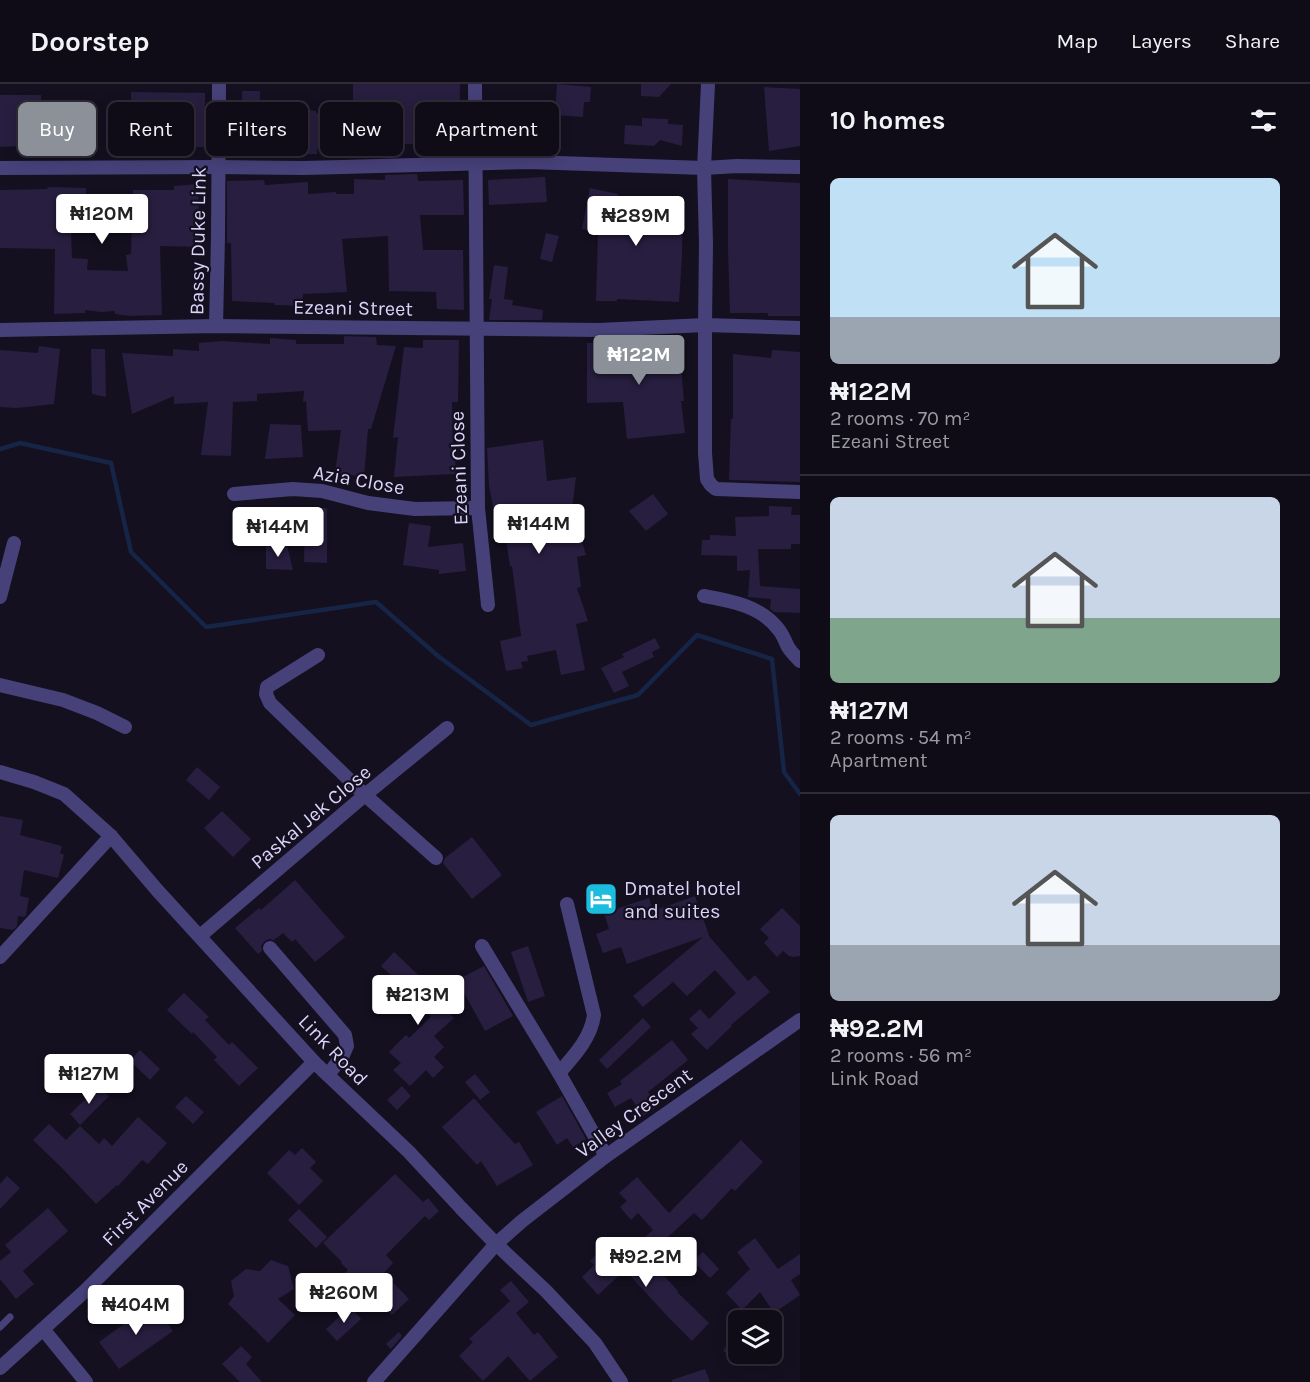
<!DOCTYPE html>
<html lang="en">
<head>
<meta charset="utf-8">
<style>
	body { margin:0; font-family:Karla,sans-serif; background:#1d1a25; color:#f1f3f6; height:100vh; display:flex; flex-direction:column; font-size:22px; white-space:nowrap }
	* { box-sizing:border-box; margin:0 }
	p { font-size:20px; color:#9b9ba2 }
	.icon { flex:none; width:33px; height:33px; fill:none; stroke:currentColor; stroke-width:2; stroke-linecap:round; stroke-linejoin:round }
	.map { position:relative; flex:1; overflow:hidden }
	.sheet { display:flex; flex-direction:column; background:#0f0c18; width:510px }
	.sheet>* { flex:none }
	.guide { position:absolute; left:18px; top:18px; width:570px; height:54px; display:flex; gap:12px }
	.controls { position:absolute; left:728px; top:1226px; display:grid; gap:12px }
	.controls a { display:grid; place-items:center; width:54px; height:54px; border-radius:9px; background:#0f0c18; box-shadow:0 3px 15px #0003,0 0 0 2px #2f2c37; font-size:30px }
	.price { position:absolute; translate:-50% -51px; padding:0 14px; border-radius:6px; background:#fff; color:#222; font-size:20px; line-height:39px; filter:drop-shadow(0 2px 3px #0008) }
	.price::after { content:''; position:absolute; left:50%; top:36px; width:18px; height:14px; margin-left:-9px; background:inherit; clip-path:polygon(0 0,100% 0,50% 100%) }
	.price.active { background:#8c9099; color:#fff }
	ul { padding:0; list-style:none }
	li { display:grid; align-content:center; gap:12px; height:318px; padding:0 30px }
	li+li { border-top:2px solid #2f2c37 }
	li span { display:grid; place-items:center; height:186px; border-radius:9px; color:#555 }
	li>.icon { margin-inline-start:auto }
	span .icon { width:108px; height:108px; fill:#fffc; stroke-width:1 }
	li b { font-size:26px }
	h2 { display:flex; justify-content:space-between; align-items:center; height:72px; padding:0 30px; font-size:26px }
	.pill { padding:0 21px; border-radius:9px; background:#0f0c18; box-shadow:0 3px 15px #0003,0 0 0 2px #2f2c37; font-size:21px; line-height:54px }
	.pill.active { background:#8c9099; color:#fff }
	header { display:flex; align-items:center; gap:36px; box-sizing:border-box; height:84px; padding:0 30px; background:#0f0c18; border-bottom:2px solid #2f2c37 }
	header strong { font-size:28px }
	nav { display:flex; gap:33px; margin-inline-start:auto; font-size:21px }
	main { display:flex; flex:1; min-height:0 }
	.map>svg:first-child { display:block }
</style>
</head>
<body>
<header>
<strong>Doorstep</strong>
<nav><a>Map</a><a>Layers</a><a>Share</a></nav>
</header>
<main>
<div class="map">
<svg width="800" height="1298" viewBox="0 0 800 1298">
	<rect width="100%" height="100%" fill="#141020"/>
	<g fill="none" stroke-linecap="round" stroke-linejoin="round">
		<!-- stream -->
		<path stroke="#162445" stroke-width="4.5" d="M0,365L20,359L111,379L131,468L206,543L376,518L438,572L531,641L638,611L697,551L772,575L784,688L800,710"/>
	</g>
	<!-- building -->
	<g fill="#281e3f">
		<path d="M353,0H460L459,60H389V57L353,59Z"/>
		<path d="M557,0L591,3L590,18H584L583,33L555,31Z"/>
		<path d="M641,0H671L659,13L641,12Z"/>
		<path d="M764,3L800,5V62L769,67Z"/>
		<path d="M242,7H260L259,48L280,50L283,22L316,27V29L331,30L334,65H317V70L278,71V68L241,64L243,44Z"/>
		<path d="M131,8L205,9V63L132,64Z"/>
		<path d="M0,11H41L42,61L0,63Z"/>
		<path d="M642,34L668,35V40L683,41L682,62L660,56L654,62L624,60L625,41L642,42Z"/>
		<path d="M417,90L418,97L463,96L464,131H420L423,166H463L464,226L437,225L436,208L389,207L388,152L342,155L347,208L303,210L302,222L275,221L274,219L232,217L231,159H227V97L264,96L265,101L308,98V110L336,108V110H354V95L385,96V91Z"/>
		<path d="M545,93L547,118L489,121L488,96Z"/>
		<path d="M728,95L800,99V232H768V229H730L728,166Z"/>
		<path d="M198,100L200,163L160,162L162,231L129,232L115,230V227L101,228L85,226V229L54,230L55,165L0,164V106L48,105L47,103L86,104L87,148L71,146L72,174L88,175L87,186L128,187L126,171L131,170L133,106H174V102Z"/>
		<path d="M590,104L618,110L617,114L683,115L682,172L679,218L617,215V217H596L598,148L582,145Z"/>
		<path d="M546,149L559,152L552,178L540,175Z"/>
		<path d="M494,181L508,183L504,215L513,216L512,221L543,226L542,236H489L492,215H489Z"/>
		<path d="M344,252L376,253L377,261L396,262L371,345H368L364,393L335,389L341,346L308,347L306,317L303,318L304,307L257,310V317L233,318L231,372L201,371L208,318L174,320V312L132,330L122,269L173,272V265L199,267V259L222,257L270,260V254L296,256V260H344Z"/>
		<path d="M423,256H459L458,318H452L453,361H456L455,390L394,393L398,353L393,354L404,263L423,264Z"/>
		<path d="M587,259H618L619,265L679,260L684,317H681L685,349L627,355L623,318L587,319Z"/>
		<path d="M39,262L60,265L54,320L17,324L0,323V266L38,269Z"/>
		<path d="M91,265H105L106,313L92,310Z"/>
		<path d="M772,266L800,268V398L729,396L731,335H733V270L771,274Z"/>
		<path d="M270,340L301,341L303,373L265,375Z"/>
		<path d="M543,356L547,397L576,393L570,441L577,440L586,471L577,473L581,503L577,504L588,537L576,540L585,586L561,591L556,566L527,572L528,577L521,578L523,584L506,587L500,557L521,552L512,482H510L503,436L496,437L489,402L487,364Z"/>
		<path d="M653,410L668,430L646,447L629,427Z"/>
		<path d="M769,422L792,423L791,431H800V460H791V465H758L760,502L800,505V529L774,528L770,525L771,515L748,513L750,486L737,487V472L701,471L702,456H710V451L736,452L735,433L769,432Z"/>
		<path d="M305,424H327V479L304,478Z"/>
		<path d="M409,439L431,442L428,463L463,459L466,487L439,490V486L403,481Z"/>
		<path d="M266,461H287L293,486L266,485Z"/>
		<path d="M655,554L660,564L652,568L654,573L622,588L629,602L614,609L601,584L624,573L622,570Z"/>
		<path d="M197,683L220,703L209,716L186,696Z"/>
		<path d="M222,727L251,755L233,773L204,744Z"/>
		<path d="M0,732L23,736L20,751L62,762L60,769L64,771L58,794L24,786L20,812L29,814L26,831L24,833L18,832L17,842L13,846L0,844Z"/>
		<path d="M472,753L502,791L472,815L443,779L445,774Z"/>
		<path d="M295,796L345,853L315,878L295,855L292,858L283,849L274,856L269,855L265,857L261,862L262,867L258,870L235,844L259,824L261,826Z"/>
		<path d="M695,812L709,851H708L748,897L755,891L770,908L731,941L732,942L707,966L691,950L698,944L689,935L700,925L709,935L736,909L715,886L687,912L673,898L643,923L633,912L703,853L627,880L621,863L603,869L596,850L609,845L604,829L649,814L653,827Z"/>
		<path d="M782,824L800,842V872L793,873L789,872L783,867L777,873L764,859L769,854L760,845Z"/>
		<path d="M528,862L545,912L528,918L511,868Z"/>
		<path d="M394,868L433,905L430,908L454,934L434,952L444,963L434,973L444,983L433,994L426,986L410,1002L393,986L401,979L389,968L406,951L409,954L431,933L426,927L428,925L381,882Z"/>
		<path d="M484,882L513,932L485,947L457,896Z"/>
		<path d="M184,909L209,933L205,936L229,961L232,958L258,984L239,1002L214,976L217,973L193,948L192,950L167,926Z"/>
		<path d="M643,934L651,943L607,985L599,976Z"/>
		<path d="M672,956L688,976L648,1008L658,1022L643,1032L631,1014L615,1023L607,1009L622,1000L620,997Z"/>
		<path d="M140,966L160,985L150,996L130,977Z"/>
		<path d="M475,990L490,1008L480,1016L465,998Z"/>
		<path d="M99,1002L109,1012L80,1041L70,1030Z"/>
		<path d="M402,1002L411,1012L397,1026L387,1016Z"/>
		<path d="M186,1012L204,1028L193,1040L175,1023Z"/>
		<path d="M562,1012L586,1055L573,1063L567,1054L557,1061L536,1028Z"/>
		<path d="M474,1014L515,1060L519,1058L533,1081L497,1102L481,1077L477,1081L442,1043Z"/>
		<path d="M138,1033L167,1059L148,1080L142,1076L118,1102L117,1101L96,1120L61,1083L33,1056L49,1040L66,1056L80,1042L99,1060L104,1054L112,1062Z"/>
		<path d="M741,1056L763,1078L735,1107L732,1104L702,1136L694,1129L656,1164L645,1153L653,1146L638,1129L631,1136L620,1123L627,1117L619,1109L637,1093L669,1129Z"/>
		<path d="M302,1064L316,1078L310,1084L323,1097L299,1121L267,1089L289,1066L295,1071Z"/>
		<path d="M395,1090L423,1118L428,1114L439,1127L429,1136L425,1132L386,1171L393,1179L384,1189L409,1215L392,1231L366,1205L352,1218L334,1200L348,1186L341,1179L342,1178L323,1159Z"/>
		<path d="M7,1092L20,1104L0,1125V1100Z"/>
		<path d="M48,1124L68,1147L23,1187L34,1200L16,1215L0,1195V1177L11,1168L5,1161Z"/>
		<path d="M299,1125L327,1153L316,1164L288,1136Z"/>
		<path d="M755,1154L778,1185L800,1170V1190L791,1196L800,1211L774,1229L760,1208L742,1226L726,1209L750,1185L737,1168Z"/>
		<path d="M615,1158L646,1190L655,1182L678,1207L677,1208L709,1239L692,1257L669,1234L625,1186L598,1211L582,1193L594,1181L590,1177L598,1169L601,1171Z"/>
		<path d="M703,1168L719,1185L710,1194L693,1177Z"/>
		<path d="M271,1176L288,1182L294,1205L278,1215L295,1231L268,1259L256,1247L257,1246H255L228,1220L234,1212L231,1197L246,1185L260,1187Z"/>
		<path d="M511,1197L529,1218L516,1229L534,1251L538,1248L558,1273L530,1297L508,1272L483,1297L459,1272L473,1258L469,1255L510,1217L500,1206Z"/>
		<path d="M153,1219L173,1247L119,1285L99,1258Z"/>
		<path d="M350,1223L361,1235L337,1257L326,1245Z"/>
		<path d="M399,1248L402,1252L391,1265L386,1260Z"/>
		<path d="M729,1257L738,1262V1276L723,1267Z"/>
		<path d="M241,1262L252,1273L246,1280L262,1298H240L222,1280Z"/>
		<path d="M705,1285L710,1298H672V1296Z"/>
	</g>
	<g fill="none" stroke-linecap="round" stroke-linejoin="round">
		<!-- lane -->
		<path stroke="#47417a" stroke-width="7" d="M0,1243L10,1233"/>
		<!-- street -->
		<g stroke="#47417a" stroke-width="14">
			<path d="M475,0L478,424L488,521"/>
			<path d="M708,0L704,84L706,160L705,241V369L707,395L711,401L716,405L800,408"/>
			<path d="M0,84L218,83L304,84L529,78L704,84L737,82L800,83"/>
			<path d="M216,242L218,153L219,0"/>
			<path d="M0,246L216,242L598,246L705,241L800,244"/>
			<path d="M234,410L293,405L322,407L368,419L415,425L478,424"/>
			<path d="M704,512C732,517 761,522 779,546C783,551 785,557 788,563C791,568 796,573 800,577"/>
			<path d="M0,513L14,459"/>
			<path d="M318,571L267,603L266,610L270,619L365,711L436,774"/>
			<path d="M0,601L63,616L97,629L125,643"/>
			<path d="M0,688L34,698L64,710L111,752L157,806L314,978L409,1068L461,1124L496,1160L546,1207L595,1259L621,1298"/>
			<path d="M200,852L365,711L447,644"/>
			<path d="M482,862L559,989L606,1072"/>
			<path d="M270,864L345,951L347,962L343,971L328,991"/>
			<path d="M0,873L111,752"/>
			<path d="M559,989C574,972 591,954 594,931L567,820"/>
			<path d="M43,1245L86,1298"/>
			<path d="M0,1284L85,1207L314,978"/>
			<path d="M374,1298L496,1160L522,1137L606,1072L800,936"/>
		</g>
	</g>
	<!-- icons -->
	<defs>
		<g id="hotel-square" transform="scale(1.725)"><rect x="-9" y="-9" width="18" height="18" rx="4" fill="#1cbcdf" stroke="#141020"/><path d="M-6-4.5h1.5V1H6V5H4.5V3h-9V5H-6ZM-4 0a1.8 1.8 0 1 1 3.6 0ZM.5 0V-2.5h3Q6-2.5 6 0Z" fill="#fff"/></g>
	</defs>
	<g fill-rule="evenodd">
		<use href="#hotel-square" x="601" y="815"/>
	</g>
	<g text-anchor="middle" dominant-baseline="central" stroke-width="4.5" stroke-linejoin="round" paint-order="stroke">
		<!-- street labels -->
		<g font-size="20" fill="#dcd5fa" stroke="#141020">
			<text transform="translate(198 157) rotate(-89)">Bassy Duke Link</text>
			<text transform="translate(353 224) rotate(1)">Ezeani Street</text>
			<text transform="translate(459 384) rotate(-92)">Ezeani Close</text>
			<text transform="translate(359 396) rotate(10)">Azia Close</text>
			<text transform="translate(311 733) rotate(-40)">Paskal Jek Close</text>
			<text transform="translate(333 966) rotate(46)">Link Road</text>
			<text transform="translate(634 1029) rotate(-36)">Valley Crescent</text>
			<text transform="translate(145 1119) rotate(-45)">First Avenue</text>
		</g>
		<!-- poi labels -->
		<g font-size="20" fill="#dcd5fa" stroke="#141020" text-anchor="start">
			<text x="624" y="804">Dmatel hotel<tspan x="624" dy="23">and suites</tspan></text>
		</g>
	</g>
</svg>
<div class="controls">
<a><svg class="icon" aria-label="layers" viewBox="0 0 24 24"><path d="M12 4l9 5-9 5-9-5zM3 14l9 5 9-5"/></svg></a>
</div>
<b class="price" style="left:102px;top:161px">₦120M</b>
<b class="price" style="left:636px;top:163px">₦289M</b>
<b class="price active" style="left:639px;top:302px">₦122M</b>
<b class="price" style="left:539px;top:471px">₦144M</b>
<b class="price" style="left:278px;top:474px">₦144M</b>
<b class="price" style="left:418px;top:942px">₦213M</b>
<b class="price" style="left:89px;top:1021px">₦127M</b>
<b class="price" style="left:646px;top:1204px">₦92.2M</b>
<b class="price" style="left:344px;top:1240px">₦260M</b>
<b class="price" style="left:136px;top:1252px">₦404M</b>
<div class="guide">
<a class="pill active">Buy</a>
<a class="pill">Rent</a>
<a class="pill">Filters</a>
<a class="pill">New</a>
<a class="pill">Apartment</a>
</div>
</div>
<section class="sheet">
<h2>10 homes<svg class="icon" aria-label="filters" viewBox="0 0 24 24"><path d="M4 7h16M4 17h16"/><circle cx="9" cy="7" r="2"/><circle cx="15" cy="17" r="2"/></svg></h2>
<ul>
<li><span style="background:linear-gradient(#bfe0f5 75%,#9aa5b1 0)"><svg class="icon" aria-label="home" viewBox="0 0 24 24"><path d="M3 11l9-7 9 7M6 9v11h12V9"/></svg></span><div><b>₦122M</b><p>2 rooms · 70 m²</p><p>Ezeani Street</p></div></li>
<li><span style="background:linear-gradient(#c9d6e8 65%,#7fa58c 0)"><svg class="icon" aria-label="home" viewBox="0 0 24 24"><path d="M3 11l9-7 9 7M6 9v11h12V9"/></svg></span><div><b>₦127M</b><p>2 rooms · 54 m²</p><p>Apartment</p></div></li>
<li><span style="background:linear-gradient(#c9d6e8 70%,#9aa5b1 0)"><svg class="icon" aria-label="home" viewBox="0 0 24 24"><path d="M3 11l9-7 9 7M6 9v11h12V9"/></svg></span><div><b>₦92.2M</b><p>2 rooms · 56 m²</p><p>Link Road</p></div></li>
</ul>
</section>
</main>
</body>
</html>
